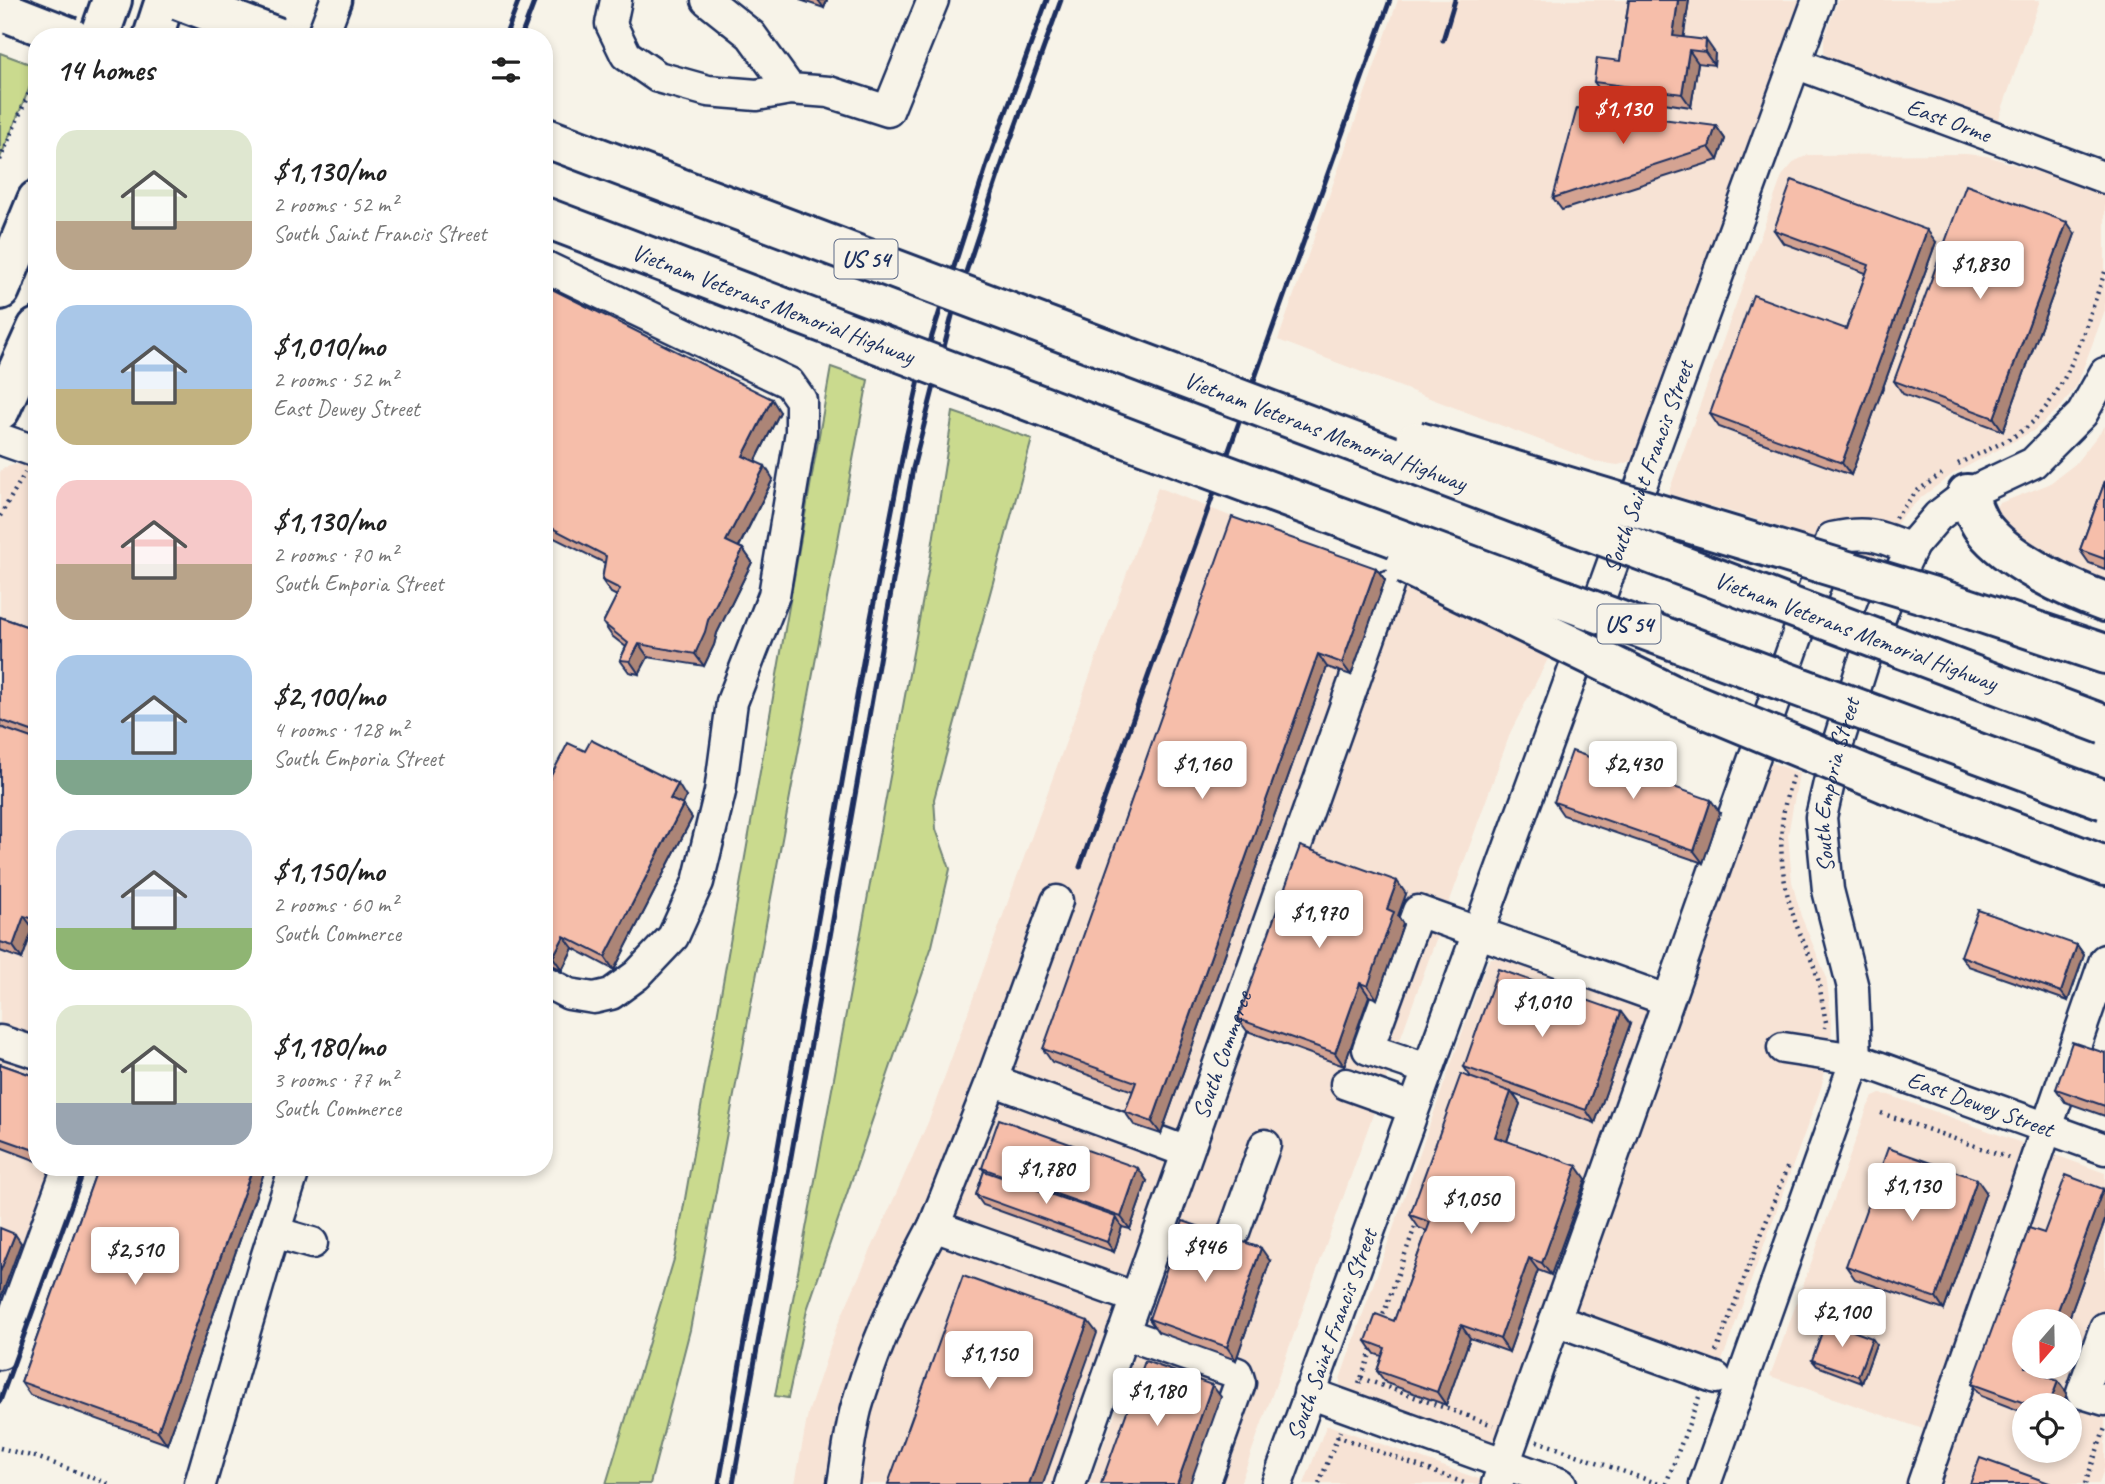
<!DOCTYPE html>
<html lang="en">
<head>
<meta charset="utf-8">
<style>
	body { margin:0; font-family:Caveat,sans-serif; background:#f2f2f2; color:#222; height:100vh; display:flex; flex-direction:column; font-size:26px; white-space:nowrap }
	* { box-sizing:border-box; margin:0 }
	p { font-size:23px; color:#767676 }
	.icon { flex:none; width:38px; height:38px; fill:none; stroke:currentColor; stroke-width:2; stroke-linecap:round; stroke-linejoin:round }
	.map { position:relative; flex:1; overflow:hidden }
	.side { position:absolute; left:28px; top:28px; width:525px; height:1148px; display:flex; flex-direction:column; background:#fff; border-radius:28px; box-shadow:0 4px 10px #0003 }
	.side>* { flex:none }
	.needle { width:46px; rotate:200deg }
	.buttons { position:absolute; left:2012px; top:1309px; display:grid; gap:14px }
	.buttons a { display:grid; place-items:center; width:70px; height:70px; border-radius:50%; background:#fff; box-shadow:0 4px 10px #0003; font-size:35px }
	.price { position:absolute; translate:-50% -60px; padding:0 16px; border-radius:7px; background:#fff; color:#222; font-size:23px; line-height:46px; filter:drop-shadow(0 2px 4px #0008) }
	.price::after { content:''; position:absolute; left:50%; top:42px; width:21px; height:16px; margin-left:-10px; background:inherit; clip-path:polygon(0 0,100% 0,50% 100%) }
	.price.selected { background:#c8321e; color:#fff }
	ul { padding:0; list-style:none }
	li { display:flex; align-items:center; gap:21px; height:175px; padding:0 28px }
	li span { display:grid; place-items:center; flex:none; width:196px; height:140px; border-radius:21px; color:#555 }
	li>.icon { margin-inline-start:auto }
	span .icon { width:84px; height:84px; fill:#fffc; stroke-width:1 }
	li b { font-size:30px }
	h2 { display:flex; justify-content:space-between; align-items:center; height:84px; padding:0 28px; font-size:30px }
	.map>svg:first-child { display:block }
</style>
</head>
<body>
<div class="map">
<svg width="2105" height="1484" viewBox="0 0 2105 1484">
	<rect width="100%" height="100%" fill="#f7f3e8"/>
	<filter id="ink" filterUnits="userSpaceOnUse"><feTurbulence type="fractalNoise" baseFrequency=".0143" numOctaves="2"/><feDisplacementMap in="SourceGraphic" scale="14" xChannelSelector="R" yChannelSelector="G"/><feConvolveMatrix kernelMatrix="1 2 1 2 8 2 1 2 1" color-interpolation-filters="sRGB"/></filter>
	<g filter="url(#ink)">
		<!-- built -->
		<g fill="#f7e3d5" fill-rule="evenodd">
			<path d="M1398,0H1806L1642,447L1632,461L1618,465L1597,462L1278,340Z"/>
			<path d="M1838,0H2040L1998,121L1831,62L1824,54V38Z"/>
			<path d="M1965,154L1987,156L2105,193V310L2077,385L2061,407L2033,431L1953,474L1923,496L1902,516L1874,559L1746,516L1668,494L1782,176L1795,161L1808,155Z"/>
			<path d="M2105,426V584L2020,545L1991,510L2000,503L2049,484L2075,464Z"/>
			<path d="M21,463L37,468V1167H52L0,1315V472L3,468Z"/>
			<path d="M1158,487L1383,578L1055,1484H795L808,1413L837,1326L929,1120Z"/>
			<path d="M1402,587L1550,655L1511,731L1240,1484H1089L1126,1384L1141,1318Z"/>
			<path d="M1746,753L1799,773L1788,835L1792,882L1801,916L1826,976L1832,1022L1831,1047L1821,1088L1711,1391L1560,1336L1519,1450L1346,1390L1340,1385V1379L1486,965L1491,958H1499L1538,970L1653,1011Z"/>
			<path d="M1880,1094L1889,1095L2105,1173V1465L2099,1484H1904L1923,1429L1770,1376L1868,1106L1873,1097ZM2025,1321H2070V1367H2025ZM2025,1405H2070V1451H2025Z"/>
			<path d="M1326,1426H1331L1493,1484H1304Z"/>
		</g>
		<!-- green -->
		<g fill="#cada8e" stroke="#728476" stroke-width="2">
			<path d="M0,53L35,66L32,82L0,158Z"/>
			<path d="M831,367L868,380L690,1330L650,1484H606L675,1256Z"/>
			<path d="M953,412L1032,439L934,799L936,829L950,869L932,946L807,1310L788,1398L775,1396L930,561Z"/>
		</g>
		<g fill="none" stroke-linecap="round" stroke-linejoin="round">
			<!-- minor casing -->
			<g stroke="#1b2f5e" stroke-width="35">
				<g id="minor">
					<path d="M616,0L611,24L626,55L658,77L708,91L757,95L790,89L829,92L888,111L933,0"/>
					<path d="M707,0L751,35L790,89"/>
					<path d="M322,37L336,0"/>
					<path id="s1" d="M1795,63L2105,178"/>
					<path d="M544,266L789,383L801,400V432L774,595L732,702L720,792L698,882L673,937L637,975L611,994L594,998L569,994L544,981"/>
					<path d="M0,439L37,452"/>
					<path d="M0,1041L37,1053"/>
					<path id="s2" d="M1783,1048L1856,1059L2105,1149"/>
					<path d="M1427,1069L1368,1049L1418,911L1667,1000"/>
					<path d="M992,1080L1057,901"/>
					<path d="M1346,1084L1413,1108"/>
					<path d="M934,1226L992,1080L1187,1152"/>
					<path d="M274,1232L312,1243"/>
					<path d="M1234,1232L1265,1145"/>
					<path d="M1555,1320L1716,1378"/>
					<path d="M2105,1328L2082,1393L2105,1400"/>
					<path d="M1123,1333L1237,1373L1240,1383L1204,1484"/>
					<path d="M0,1354L68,1167"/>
					<path d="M1309,1393L1561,1484"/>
					<path d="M200,1484L267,1255L295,1167"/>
					<path d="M843,1484C847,1459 850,1433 856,1409C874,1345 903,1284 934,1226L1136,1298"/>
					<path id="s3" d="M1070,1484L1388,586"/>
					<path id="s4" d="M1277,1484L1818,0"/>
					<path d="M1497,1484L1832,538C1868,530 1879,536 1911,549"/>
					<path id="s5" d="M1705,1484L1856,1059L1853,988L1828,890L1821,817L1839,740L1862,667L1885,604L1913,545L1938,516L1967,494L2033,463L2082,414L2105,373"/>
					<path d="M1923,1484L2105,960"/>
				</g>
			</g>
			<!-- major casing -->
			<g stroke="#1b2f5e" stroke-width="44">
				<g id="major">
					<path d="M99,37L112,0"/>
					<path d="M153,37L165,0"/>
					<path d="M0,290L37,200"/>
					<path d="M0,410L37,328"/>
					<path d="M1967,494C1972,505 1976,520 1984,529C2008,560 2068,589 2105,602"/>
				</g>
			</g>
			<!-- highway casing -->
			<g stroke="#1b2f5e" stroke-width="44">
				<g id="highway">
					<path d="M0,286L4,281"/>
					<path d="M1934,597L2105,654"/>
					<path d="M1888,784L2105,866"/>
				</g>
			</g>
			<!-- path -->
			<g stroke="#1b2f5e" stroke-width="4.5" stroke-dasharray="2 5" stroke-linecap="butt">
				<path d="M0,160L37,74"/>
				<path d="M1958,464C1977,454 1998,446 2016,435C2067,403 2085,326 2105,272"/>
				<path d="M0,516L25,473"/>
				<path d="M1895,518L1917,491L1945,472"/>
				<path d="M1793,776C1775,825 1779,875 1796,924C1803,942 1813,961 1818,979C1821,993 1823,1008 1826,1022L1825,1028"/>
				<path d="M1881,1113L2012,1159"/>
				<path d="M1381,1321L1417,1221"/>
				<path d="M1716,1352L1788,1165"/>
				<path d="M1361,1378L1493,1425"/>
				<path d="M1359,1384L1373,1346"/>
				<path d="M1337,1436L1467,1484"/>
				<path d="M1537,1441L1659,1484"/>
				<path d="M0,1448L39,1458L110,1484"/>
				<path d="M1319,1484L1340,1431"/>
				<path d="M1666,1484L1699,1397"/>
				<path d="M2085,1484L2105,1428"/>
			</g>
			<!-- minor -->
			<use href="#minor" stroke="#f7f3e8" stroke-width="30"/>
			<!-- major -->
			<use href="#major" stroke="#f7f3e8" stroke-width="38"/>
			<!-- highway -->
			<use href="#highway" stroke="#f7f3e8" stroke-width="38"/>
			<!-- rail -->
			<g stroke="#1b2f5e" stroke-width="5">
				<path d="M505,37L519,0"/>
				<path d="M521,37L535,0"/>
				<path d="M1443,40L1455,0"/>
				<path d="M1080,867L1390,0"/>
				<path d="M0,1401L85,1167"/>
				<path d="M719,1484L869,628L906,438L921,371L942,304L988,161L1047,0"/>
				<path d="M733,1484L913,468L954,308L1004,158L1061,0"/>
			</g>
			<!-- highway-bridge casing -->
			<g stroke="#1b2f5e" stroke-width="44" stroke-linecap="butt">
				<g id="highway-bridge">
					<path d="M179,0L277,37"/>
					<path d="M11,14L70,37"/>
					<path id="s6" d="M544,137L2105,725"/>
					<path id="s7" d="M544,217L1153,448L2105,800"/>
					<path d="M1416,441L1934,597"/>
					<path d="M1406,565L1673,695L1888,784"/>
				</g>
			</g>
			<!-- highway-bridge -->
			<use href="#highway-bridge" stroke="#f7f3e8" stroke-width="38"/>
		</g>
		<!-- wall -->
		<g fill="#d4a392" stroke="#1b2f5e" stroke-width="2">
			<path d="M800,0H827L824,8Z"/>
			<path d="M1629,0H1689L1683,37L1715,53L1714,65L1698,63L1691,107L1603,94L1594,82L1620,61Z"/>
			<path d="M1716,126L1725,139L1718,160L1562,210L1553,198Z"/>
			<path d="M1774,230L1936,242L1851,475L1719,427L1710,414L1846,329L1866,273L1783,243Z"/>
			<path d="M2075,234L2003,431L1903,394L1894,381Z"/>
			<path d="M544,285L780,412L755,462L773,479L739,547L743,549L752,562L717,633L714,645L704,666L648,657L639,674L629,672L620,660L626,647L612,636L603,623L617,596L611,593L602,580L605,563L544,533Z"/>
			<path d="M2105,481V569L2089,563L2080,550Z"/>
			<path d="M1376,568L1385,580L1351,675L1327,667L1161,1134L1134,1125L1125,1112L1133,1091L1052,1062L1043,1049Z"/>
			<path d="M0,617L37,630V930L33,928L22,959L0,951Z"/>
			<path d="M585,751L686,797L683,805L692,818L614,970L573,948L562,970L544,961V789Z"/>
			<path d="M1554,802L1720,813L1703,863L1563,815Z"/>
			<path d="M1406,894L1398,916L1403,924L1377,999L1369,996L1344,1066L1247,1031L1238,1019Z"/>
			<path d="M2077,945L2084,955L2068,1001L1968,966L1961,956Z"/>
			<path d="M1630,1024L1595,1123L1513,1094L1520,1104L1507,1141L1586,1179L1551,1275L1538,1270L1509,1352L1470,1338L1446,1405L1386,1383L1377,1371L1382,1356L1375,1354L1366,1341L1394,1321L1427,1231L1419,1228L1410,1215L1471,1077L1464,1067Z"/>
			<path d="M2105,1053V1116L2065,1102L2056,1089Z"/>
			<path d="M0,1064L37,1077V1161L0,1147Z"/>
			<path d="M98,1167H266L167,1444L30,1395L21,1382Z"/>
			<path d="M982,1168L1147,1181L1130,1229L1122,1227L1114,1252L983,1205L976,1195L984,1171Z"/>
			<path d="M2103,1189L2105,1193V1220L2068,1321H2025V1367H2051L2048,1377L2067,1393L2063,1405H2025V1413L1981,1396L1972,1384L2044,1233Z"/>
			<path d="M1986,1192L1944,1310L1855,1279L1846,1266Z"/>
			<path d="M1270,1261L1236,1360L1158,1332L1149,1319Z"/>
			<path d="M1876,1344L1862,1383L1817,1366L1812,1360Z"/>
		</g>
		<!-- shaded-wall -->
		<g fill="#ac8577" stroke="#1b2f5e" stroke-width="2">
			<path d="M818,0H827L824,8Z"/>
			<path d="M1678,0H1689L1682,48L1673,36Z"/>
			<path d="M1706,40L1715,53L1714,65L1705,52Z"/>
			<path d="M1689,50L1698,63L1691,107L1682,94Z"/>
			<path d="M1716,126L1725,139L1718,160L1709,147Z"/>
			<path d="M2067,222L2075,234L2003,431L1994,418Z"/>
			<path d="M1927,230L1936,242L1851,475L1842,463Z"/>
			<path d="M772,399L780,412L752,468L743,456Z"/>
			<path d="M765,466L773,479L735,554L726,541Z"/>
			<path d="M743,549L752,562L717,633L714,645L704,666L695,654L708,620Z"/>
			<path d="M1376,568L1385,580L1351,675L1342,663Z"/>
			<path d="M639,644L648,657L639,674L630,661Z"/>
			<path d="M1318,654L1327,667L1161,1134L1152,1122Z"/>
			<path d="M678,784L686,797L679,811L670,799Z"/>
			<path d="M1711,800L1720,813L1703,863L1694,851Z"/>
			<path d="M683,805L692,818L614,970L605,957Z"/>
			<path d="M1397,881L1406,894L1398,916L1403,924L1377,999L1368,986L1387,909Z"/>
			<path d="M24,916L33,928L22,959L13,946Z"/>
			<path d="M564,936L573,948L562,970L553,957Z"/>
			<path d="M2077,945L2084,955L2068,1001L2061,992Z"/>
			<path d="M1360,983L1369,996L1344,1066L1335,1053Z"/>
			<path d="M1621,1012L1630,1024L1595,1123L1586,1110Z"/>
			<path d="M1511,1092L1520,1104L1504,1149L1495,1137Z"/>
			<path d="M1577,1166L1586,1179L1551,1275L1542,1263Z"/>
			<path d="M253,1167H266L167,1444L158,1431Z"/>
			<path d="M1138,1168L1147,1181L1130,1229L1121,1217Z"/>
			<path d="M1977,1179L1986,1192L1944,1310L1936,1298Z"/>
			<path d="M2103,1189L2105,1193V1220L2068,1321H2054Z"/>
			<path d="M1116,1217L1122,1227L1114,1252L1107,1242Z"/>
			<path d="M15,1234L21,1243L0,1300V1272Z"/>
			<path d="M1261,1248L1270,1261L1236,1360L1227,1347Z"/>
			<path d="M1529,1258L1538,1270L1509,1352L1500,1339Z"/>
			<path d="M1088,1321L1097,1333L1043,1484H1029Z"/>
			<path d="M1461,1325L1470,1338L1446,1405L1437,1392Z"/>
			<path d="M1872,1338L1876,1344L1862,1383L1858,1376Z"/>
			<path d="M2038,1367H2051L2045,1385L2036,1372Z"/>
			<path d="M2058,1381L2067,1393L2063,1405H2049Z"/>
			<path d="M1212,1385L1221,1397L1190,1484H1177Z"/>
		</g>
		<!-- building -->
		<g fill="#f6beaa" stroke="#1b2f5e" stroke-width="2">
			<path d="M1629,0H1678L1673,36L1706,40L1705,52L1689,50L1682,94L1594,82L1597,58L1620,61Z"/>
			<path d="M1577,108L1716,126L1709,147L1553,198Z"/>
			<path d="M1792,180L1927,230L1842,463L1710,414L1753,295L1846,329L1869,265L1774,230Z"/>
			<path d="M1966,185L2067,222L1994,418L1894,381Z"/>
			<path d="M544,285L772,399L743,456L765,466L726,541L743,549L708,620L705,632L695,654L639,644L630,661L620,660L628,643L603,623L620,589L602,580L606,556L544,524Z"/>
			<path d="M2105,481V559L2080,550Z"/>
			<path d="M1232,517L1376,568L1342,663L1318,654L1152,1122L1125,1112L1136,1082L1043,1049Z"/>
			<path d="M0,617L37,630V733L0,720Z"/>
			<path d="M0,727L37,740V920L24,916L13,946L0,942Z"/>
			<path d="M591,740L678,784L670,799L683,805L605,957L564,936L553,957L544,953V789L568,743L585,751Z"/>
			<path d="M1572,751L1711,800L1694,851L1554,802Z"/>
			<path d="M1300,846L1397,881L1387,909L1394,912L1368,986L1360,983L1335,1053L1238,1019Z"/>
			<path d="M1978,910L2077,945L2061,992L1961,956Z"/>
			<path d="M1498,969L1621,1012L1586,1110L1464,1067Z"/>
			<path d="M2072,1042L2105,1053V1106L2056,1089Z"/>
			<path d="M0,1064L37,1077V1151L0,1138Z"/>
			<path d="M1461,1074L1511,1092L1495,1137L1577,1166L1542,1263L1529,1258L1500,1339L1461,1325L1437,1392L1377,1371L1385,1348L1366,1341L1376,1314L1394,1321L1430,1222L1410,1215Z"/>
			<path d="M999,1119L1138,1168L1121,1217L982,1168Z"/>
			<path d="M1888,1148L1977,1179L1936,1298L1846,1266Z"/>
			<path d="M98,1167H253L158,1431L21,1382Z"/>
			<path d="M984,1171L1116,1217L1107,1242L976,1195Z"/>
			<path d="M2066,1175L2103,1189L2054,1321H2025V1367H2038L2036,1372L2058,1381L2049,1405H2030L1972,1384L2029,1228L2044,1233Z"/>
			<path d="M1183,1221L1261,1248L1227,1347L1149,1319Z"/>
			<path d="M0,1228L15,1234L0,1272Z"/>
			<path d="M963,1276L1088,1321L1029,1484H888Z"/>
			<path d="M1826,1321L1872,1338L1858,1376L1812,1360Z"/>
			<path d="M1145,1361L1212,1385L1177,1484H1101Z"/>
			<path d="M1980,1458L2052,1484H1970Z"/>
		</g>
	</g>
	<g text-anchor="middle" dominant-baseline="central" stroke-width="6" stroke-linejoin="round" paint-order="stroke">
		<!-- shield labels -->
		<g fill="#f7f3e8" stroke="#5d6a87" stroke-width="2">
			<rect x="834.5" y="239.5" width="63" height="39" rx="5"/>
			<rect x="1597.5" y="604.5" width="63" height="39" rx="5"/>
		</g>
		<g font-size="23" font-weight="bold" fill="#1b2f5e">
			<text x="866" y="259">US 54</text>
			<text x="1629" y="624">US 54</text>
		</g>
		<!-- street labels -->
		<g font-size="24" fill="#1b2f5e" stroke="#f7f3e8">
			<text stroke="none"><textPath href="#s1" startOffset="164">East Orme</textPath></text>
			<text stroke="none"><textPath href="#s7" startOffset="245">Vietnam Veterans Memorial Highway</textPath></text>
			<text stroke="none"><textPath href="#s6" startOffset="835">Vietnam Veterans Memorial Highway</textPath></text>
			<text stroke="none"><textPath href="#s4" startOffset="1083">South Saint Francis Street</textPath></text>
			<text stroke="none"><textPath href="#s6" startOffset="1402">Vietnam Veterans Memorial Highway</textPath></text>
			<text stroke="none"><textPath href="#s5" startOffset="730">South Emporia Street</textPath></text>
			<text stroke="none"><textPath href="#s3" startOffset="455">South Commerce</textPath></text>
			<text stroke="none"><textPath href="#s2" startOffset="206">East Dewey Street</textPath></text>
			<text stroke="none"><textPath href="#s4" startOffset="159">South Saint Francis Street</textPath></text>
		</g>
	</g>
</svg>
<div class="buttons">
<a><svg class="needle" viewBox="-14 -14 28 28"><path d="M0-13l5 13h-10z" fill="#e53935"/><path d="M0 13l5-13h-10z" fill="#767676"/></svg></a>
<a><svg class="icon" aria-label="locate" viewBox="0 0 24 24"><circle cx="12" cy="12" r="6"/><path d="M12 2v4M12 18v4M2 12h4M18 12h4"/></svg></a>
</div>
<b class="price selected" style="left:1623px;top:146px">$1,130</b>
<b class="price" style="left:1980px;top:301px">$1,830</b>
<b class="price" style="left:1202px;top:801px">$1,160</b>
<b class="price" style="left:1633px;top:801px">$2,430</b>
<b class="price" style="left:1319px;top:950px">$1,970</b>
<b class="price" style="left:1542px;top:1039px">$1,010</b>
<b class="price" style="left:1046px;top:1206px">$1,780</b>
<b class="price" style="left:1912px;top:1223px">$1,130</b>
<b class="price" style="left:1471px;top:1236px">$1,050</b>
<b class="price" style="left:1205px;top:1284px">$946</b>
<b class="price" style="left:135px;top:1287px">$2,510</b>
<b class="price" style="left:1842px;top:1349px">$2,100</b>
<b class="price" style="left:989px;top:1391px">$1,150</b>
<b class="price" style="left:1157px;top:1428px">$1,180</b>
<section class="side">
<h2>14 homes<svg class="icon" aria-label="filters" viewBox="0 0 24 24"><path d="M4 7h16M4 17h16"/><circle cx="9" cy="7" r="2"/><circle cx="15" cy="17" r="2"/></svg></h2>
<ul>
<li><span style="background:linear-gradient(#dfe7d0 65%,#b9a48a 0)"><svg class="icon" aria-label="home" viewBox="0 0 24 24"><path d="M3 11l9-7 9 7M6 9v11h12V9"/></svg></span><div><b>$1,130/mo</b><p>2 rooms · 52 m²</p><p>South Saint Francis Street</p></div></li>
<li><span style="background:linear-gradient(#a9c7e8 60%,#c2b280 0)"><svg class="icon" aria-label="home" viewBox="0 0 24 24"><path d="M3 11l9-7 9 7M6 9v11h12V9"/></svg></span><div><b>$1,010/mo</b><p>2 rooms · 52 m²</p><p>East Dewey Street</p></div></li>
<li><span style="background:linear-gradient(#f6c9c9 60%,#b9a48a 0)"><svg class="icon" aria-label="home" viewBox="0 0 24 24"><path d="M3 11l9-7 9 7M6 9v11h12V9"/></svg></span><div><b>$1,130/mo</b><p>2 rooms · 70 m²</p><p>South Emporia Street</p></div></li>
<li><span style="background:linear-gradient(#a9c7e8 75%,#7fa58c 0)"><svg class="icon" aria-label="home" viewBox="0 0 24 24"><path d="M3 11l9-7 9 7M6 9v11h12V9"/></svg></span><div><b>$2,100/mo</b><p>4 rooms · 128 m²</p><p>South Emporia Street</p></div></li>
<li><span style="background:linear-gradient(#c9d6e8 70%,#8fb573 0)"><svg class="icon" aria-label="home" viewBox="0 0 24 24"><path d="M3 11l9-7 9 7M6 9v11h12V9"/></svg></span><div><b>$1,150/mo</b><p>2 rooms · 60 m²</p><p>South Commerce</p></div></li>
<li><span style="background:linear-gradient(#dfe7d0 70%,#9aa5b1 0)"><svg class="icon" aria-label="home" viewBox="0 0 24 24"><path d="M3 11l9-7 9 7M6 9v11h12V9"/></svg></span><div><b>$1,180/mo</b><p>3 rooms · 77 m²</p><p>South Commerce</p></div></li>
</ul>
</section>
</div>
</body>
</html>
